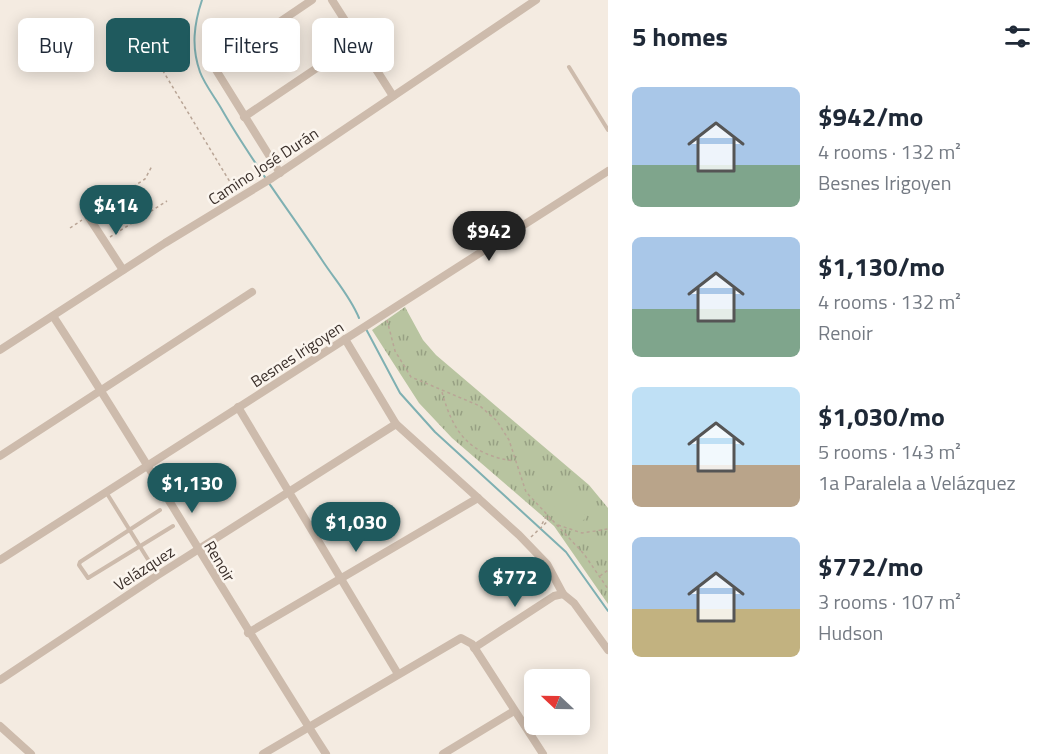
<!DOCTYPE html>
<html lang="en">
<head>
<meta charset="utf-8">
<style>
	body { margin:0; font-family:"Titillium Web",sans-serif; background:#f2f2f3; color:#1f2937; height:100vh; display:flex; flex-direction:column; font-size:22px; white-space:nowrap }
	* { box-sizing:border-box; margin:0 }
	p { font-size:20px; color:#747a83 }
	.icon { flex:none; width:33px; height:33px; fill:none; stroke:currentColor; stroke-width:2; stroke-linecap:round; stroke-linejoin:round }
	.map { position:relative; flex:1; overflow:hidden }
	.side { display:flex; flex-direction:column; background:#fff; width:450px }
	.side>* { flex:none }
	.guide { position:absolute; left:18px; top:18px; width:500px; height:54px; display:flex; gap:12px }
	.needle { width:39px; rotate:292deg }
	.fabs { position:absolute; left:524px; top:669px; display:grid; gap:12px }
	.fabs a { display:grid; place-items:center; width:66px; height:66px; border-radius:9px; background:#fff; box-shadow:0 3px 15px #0003; font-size:30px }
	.price { position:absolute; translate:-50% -51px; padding:0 14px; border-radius:21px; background:#1f5a5e; color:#fff; font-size:20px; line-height:39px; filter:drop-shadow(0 2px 3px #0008) }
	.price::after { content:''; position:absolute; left:50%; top:36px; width:18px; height:14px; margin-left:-9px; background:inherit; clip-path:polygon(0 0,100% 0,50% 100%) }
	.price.on { background:#222; color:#fff }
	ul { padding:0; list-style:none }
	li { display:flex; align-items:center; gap:18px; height:150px; padding:0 24px }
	li span { display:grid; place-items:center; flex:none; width:168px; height:120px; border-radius:9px; color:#555 }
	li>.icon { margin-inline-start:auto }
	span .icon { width:72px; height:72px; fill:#fffc; stroke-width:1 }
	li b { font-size:26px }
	h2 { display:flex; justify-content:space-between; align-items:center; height:72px; padding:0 24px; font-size:26px }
	.tag { padding:0 21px; border-radius:9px; background:#fff; box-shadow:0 3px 15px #0003; font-size:21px; line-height:54px }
	.tag.on { background:#1f5a5e; color:#fff }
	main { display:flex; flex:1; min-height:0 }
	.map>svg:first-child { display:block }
</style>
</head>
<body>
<main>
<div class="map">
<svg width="608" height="754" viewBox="0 0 608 754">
	<defs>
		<pattern id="grass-tufts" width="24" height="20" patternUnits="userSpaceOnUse" patternTransform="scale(1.5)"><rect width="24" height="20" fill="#b8c4a0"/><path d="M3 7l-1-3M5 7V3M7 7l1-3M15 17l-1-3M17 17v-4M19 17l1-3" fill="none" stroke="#97a083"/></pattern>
	</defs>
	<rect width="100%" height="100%" fill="#f4ebe1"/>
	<!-- grass -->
	<path fill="url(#grass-tufts)" d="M405,307L423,340L436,355L589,485L608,508V604L554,526L452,438L419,403L372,330Z"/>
	<!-- pitch -->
	<path fill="#b8c4a0" d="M567,495L587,517L574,528L554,506Z"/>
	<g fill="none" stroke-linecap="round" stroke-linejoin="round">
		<!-- stream -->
		<g stroke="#7fb0b2" stroke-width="2">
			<path d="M202,0C194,24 191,47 200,72C205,85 214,96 221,108C251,161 288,209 322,260C335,280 350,296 359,318"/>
			<path d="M366,329L400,393L435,432L566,552L608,611"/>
		</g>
		<!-- path -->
		<g stroke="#b9a596" stroke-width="1.5" stroke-dasharray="3 3" stroke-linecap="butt">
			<path d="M135,54L154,56L236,192"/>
			<path d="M93,213L145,179L152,166"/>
			<path d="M70,228L82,220"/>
			<path d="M110,237L167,201"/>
			<path d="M387,320L395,351L411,377L480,406L497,421L509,440L526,492L584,554L608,589"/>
			<path d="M442,392C453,433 470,455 514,461"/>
			<path d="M542,524L547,515"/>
			<path d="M558,525L582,533L608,529"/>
			<path d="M531,537L551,518"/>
			<path d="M600,576L608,570"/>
		</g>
		<!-- lane -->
		<g stroke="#cdbbac" stroke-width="4">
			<path d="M569,67L608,130"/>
			<path d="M106,492L157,574"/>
			<path d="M160,510L80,562L79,565L88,578L173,526"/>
		</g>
		<!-- street -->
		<g stroke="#cdbbac" stroke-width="8">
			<path d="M332,0L393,96"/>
			<path d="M244,117L357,41"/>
			<path d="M280,173L216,70L219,63L312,0"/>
			<path d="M88,216L123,270"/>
			<path d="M53,316C147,460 233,609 326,754"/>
			<path d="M345,339L396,424L519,535L547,564L563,594L574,603L608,650"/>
			<path d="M0,350L165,243L272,178L536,0"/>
			<path d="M238,407L398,674"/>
			<path d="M0,456L252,292"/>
			<path d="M0,560L608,171"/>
			<path d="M248,633L478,498"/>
			<path d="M474,648L554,596L563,594"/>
			<path d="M0,680L158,575L396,424"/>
			<path d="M0,726L31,754"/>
			<path d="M263,754L461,638L472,644L543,754"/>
			<path d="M443,754L514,711"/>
		</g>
	</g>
	<g text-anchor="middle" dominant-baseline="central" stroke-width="5" stroke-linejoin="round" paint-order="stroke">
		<!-- street labels -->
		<g font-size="16" fill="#3b302b" stroke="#fbf5ee">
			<text transform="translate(263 166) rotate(-33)">Camino José Durán</text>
			<text transform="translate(297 354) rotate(-33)">Besnes Irigoyen</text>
			<text transform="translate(220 561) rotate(59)">Renoir</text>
			<text transform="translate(144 568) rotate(-33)">Velázquez</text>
		</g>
	</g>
</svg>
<div class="fabs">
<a><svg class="needle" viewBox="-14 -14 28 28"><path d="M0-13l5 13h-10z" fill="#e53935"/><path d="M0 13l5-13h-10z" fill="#747a83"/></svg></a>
</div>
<b class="price" style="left:116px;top:236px">$414</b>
<b class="price on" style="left:489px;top:262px">$942</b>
<b class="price" style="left:192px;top:514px">$1,130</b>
<b class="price" style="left:356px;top:553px">$1,030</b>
<b class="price" style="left:515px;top:608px">$772</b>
<div class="guide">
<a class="tag">Buy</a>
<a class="tag on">Rent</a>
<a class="tag">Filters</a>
<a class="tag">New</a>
</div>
</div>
<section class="side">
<h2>5 homes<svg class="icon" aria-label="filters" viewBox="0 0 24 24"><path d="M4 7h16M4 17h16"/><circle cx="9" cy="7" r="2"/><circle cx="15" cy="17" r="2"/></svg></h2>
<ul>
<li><span style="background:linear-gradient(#a9c7e8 65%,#7fa58c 0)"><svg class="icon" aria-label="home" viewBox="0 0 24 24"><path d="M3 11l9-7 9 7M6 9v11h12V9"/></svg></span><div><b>$942/mo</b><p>4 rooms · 132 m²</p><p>Besnes Irigoyen</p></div></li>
<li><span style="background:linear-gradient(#a9c7e8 60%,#7fa58c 0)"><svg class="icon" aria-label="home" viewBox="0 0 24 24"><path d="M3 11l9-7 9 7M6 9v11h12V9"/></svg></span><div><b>$1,130/mo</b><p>4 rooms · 132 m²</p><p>Renoir</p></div></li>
<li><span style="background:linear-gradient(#bfe0f5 65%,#b9a48a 0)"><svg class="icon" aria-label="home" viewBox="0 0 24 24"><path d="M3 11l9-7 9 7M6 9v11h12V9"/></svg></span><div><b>$1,030/mo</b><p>5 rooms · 143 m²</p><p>1a Paralela a Velázquez</p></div></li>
<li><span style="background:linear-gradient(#a9c7e8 60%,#c2b280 0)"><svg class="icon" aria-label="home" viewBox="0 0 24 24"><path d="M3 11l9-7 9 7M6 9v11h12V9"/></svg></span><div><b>$772/mo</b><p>3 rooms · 107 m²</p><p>Hudson</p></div></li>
</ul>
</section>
</main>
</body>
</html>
